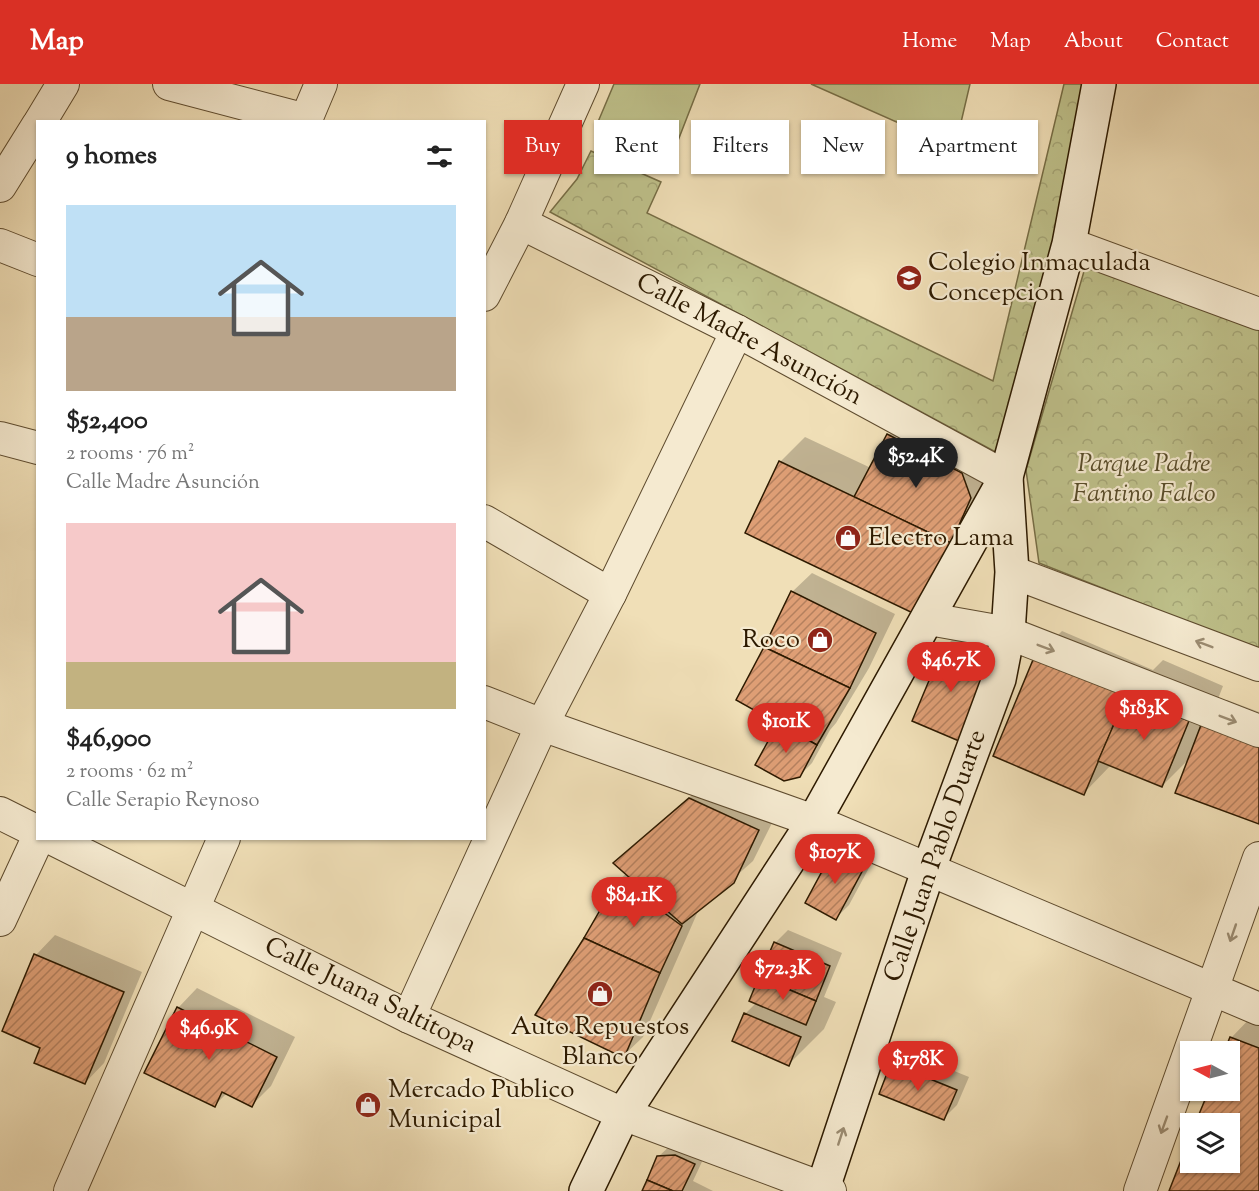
<!DOCTYPE html>
<html lang="en">
<head>
<meta charset="utf-8">
<style>
	body { margin:0; font-family:"Sorts Mill Goudy",serif; background:#f2f2f2; color:#222; height:100vh; display:flex; flex-direction:column; font-size:22px; white-space:nowrap }
	* { box-sizing:border-box; margin:0 }
	p { font-size:20px; color:#767676 }
	.icon { flex:none; width:33px; height:33px; fill:none; stroke:currentColor; stroke-width:2; stroke-linecap:round; stroke-linejoin:round }
	.map { position:relative; flex:1; overflow:hidden }
	.panel { position:absolute; left:36px; top:36px; width:450px; height:720px; display:flex; flex-direction:column; background:#fff; border-radius:0px; box-shadow:0 2px 4px #0004 }
	.panel>* { flex:none }
	.hud { position:absolute; left:504px; top:36px; width:570px; height:54px; display:flex; gap:12px }
	.needle { width:39px; rotate:277deg }
	.fabs { position:absolute; left:1180px; top:957px; display:grid; gap:12px }
	.fabs a { display:grid; place-items:center; width:60px; height:60px; border-radius:0px; background:#fff; box-shadow:0 2px 4px #0004; font-size:30px }
	.price { position:absolute; translate:-50% -51px; padding:0 14px; border-radius:21px; background:#d93025; color:#fff; font-size:20px; line-height:39px; filter:drop-shadow(0 2px 3px #0008) }
	.price::after { content:''; position:absolute; left:50%; top:36px; width:18px; height:14px; margin-left:-9px; background:inherit; clip-path:polygon(0 0,100% 0,50% 100%) }
	.price.current { background:#222; color:#fff }
	ul { padding:0; list-style:none }
	li { display:grid; align-content:center; gap:12px; height:318px; padding:0 30px }
	li span { display:grid; place-items:center; height:186px; border-radius:0px; color:#555 }
	li>.icon { margin-inline-start:auto }
	span .icon { width:108px; height:108px; fill:#fffc; stroke-width:1 }
	li b { font-size:26px }
	h2 { display:flex; justify-content:space-between; align-items:center; height:72px; padding:0 30px; font-size:26px }
	.chip { padding:0 21px; border-radius:0px; background:#fff; box-shadow:0 2px 4px #0004; font-size:21px; line-height:54px }
	.chip.current { background:#d93025; color:#fff }
	header { display:flex; align-items:center; gap:36px; box-sizing:border-box; height:84px; padding:0 30px; background:#d93025; color:#fff }
	header strong { font-size:28px }
	nav { display:flex; gap:33px; margin-inline-start:auto; font-size:21px }
	.map>svg:first-child { display:block }
</style>
</head>
<body>
<header>
<strong>Map</strong>
<nav><a>Home</a><a>Map</a><a>About</a><a>Contact</a></nav>
</header>
<div class="map">
<svg width="1259" height="1107" viewBox="0 0 1259 1107">
	<defs>
		<pattern id="park-crowns" width="20" height="18" patternUnits="userSpaceOnUse" patternTransform="scale(1.5)"><rect width="20" height="18" fill="#bec08a"/><path d="M2 6a3 3 0 1 1 6 0M12 15a3 3 0 1 1 6 0" fill="none" stroke="#a4a475"/></pattern>
		<pattern id="building-hatch" width="6" height="6" patternUnits="userSpaceOnUse" patternTransform="scale(1.5)"><rect width="6" height="6" fill="#de9e75"/><path d="M-1 1l2-2M0 6l6-6M5 7l2-2" fill="none" stroke="#b4805e"/></pattern>
	</defs>
	<rect width="100%" height="100%" fill="#f0dfb7"/>
	<filter id="stains"><feTurbulence type="fractalNoise" baseFrequency=".00333" numOctaves="4"/><feColorMatrix values="0 0 0 0 .2 0 0 0 0 .09 0 0 0 0 .02 0 0 0 .5 -.17"/></filter>
	<radialGradient id="worn" r=".72"><stop offset=".6" stop-color="#630" stop-opacity="0"/><stop offset="1" stop-color="#630" stop-opacity=".3"/></radialGradient>
	<!-- park -->
	<g fill="url(#park-crowns)" stroke="#766d45" stroke-width="1.5">
		<path d="M1064,0H1086L1060,141L1003,372L550,128L577,95L591,67L661,98L647,129L993,297Z"/>
		<path d="M1087,177L1259,241V566L1039,479L1026,386Z"/>
	</g>
	<!-- pitch -->
	<g fill="#bec08a" stroke="#766d45" stroke-width="1.5">
		<path d="M614,0H700L672,72L595,45Z"/>
		<path d="M811,0H970L955,64Z"/>
	</g>
	<!-- shadow -->
	<g fill="#0003">
		<path d="M908,331L990,393L942,504L780,378L805,353L871,384L889,351Z"/>
		<path d="M812,489L895,530L869,584L836,639L830,646L812,679L799,692L779,640L792,508Z"/>
		<path d="M965,543L1010,562L978,636L946,562Z"/>
		<path d="M1062,547L1153,586L1163,576L1223,602L1211,633L1227,616L1259,628V739L1190,674L1162,702L1111,681L1084,709L1037,572Z"/>
		<path d="M710,695L778,727L753,777L699,825L643,953L623,972L586,855L619,796L627,789L616,779Z"/>
		<path d="M848,753L877,769L849,821L836,834L835,766Z"/>
		<path d="M788,846L842,869L824,913L836,918L824,945L789,980L745,930L756,919L775,859Z"/>
		<path d="M55,851L142,888L104,979L85,999L42,963L4,947L36,871Z"/>
		<path d="M197,904L295,953L271,1002L252,1021L227,1009L214,1022L178,924Z"/>
		<path d="M1256,928L1259,929V1107H1170L1191,1055V1078H1230L1231,954Z"/>
		<path d="M905,967L969,993L957,1021L944,1034L892,980Z"/>
		<path d="M672,1060L707,1067L693,1097L713,1107H644L658,1073Z"/>
	</g>
	<!-- building -->
	<g fill="url(#building-hatch)" stroke="#2d1a00" stroke-width="1.5">
		<path d="M887,350L962,389L971,414L951,459L854,413Z"/>
		<path d="M779,377L951,459L917,531L745,449Z"/>
		<path d="M791,507L876,549L850,604L764,563Z"/>
		<path d="M944,561L991,582L959,657L912,637Z"/>
		<path d="M764,563L850,604L817,661L736,616Z"/>
		<path d="M1035,571L1127,610L1084,711L993,672Z"/>
		<path d="M1127,610L1189,637L1162,703L1098,677Z"/>
		<path d="M778,639L817,661L800,693L784,697L755,681Z"/>
		<path d="M1201,641L1259,663V740L1175,709Z"/>
		<path d="M689,714L759,746L734,799L682,840L613,779Z"/>
		<path d="M834,765L865,782L836,836L805,819Z"/>
		<path d="M618,795L682,842L660,889L584,854Z"/>
		<path d="M584,854L660,889L624,974L535,931Z"/>
		<path d="M774,858L830,882L816,917L759,893Z"/>
		<path d="M34,870L124,908L85,1000L34,979L40,964L2,947Z"/>
		<path d="M759,893L816,917L806,941L749,917Z"/>
		<path d="M177,923L277,973L252,1023L222,1008L215,1023L144,989Z"/>
		<path d="M744,929L801,953L789,982L732,957Z"/>
		<path d="M1230,953L1259,964V1107H1169L1191,1051V1078H1230V1040H1195L1209,1006H1230V968H1224Z"/>
		<path d="M891,979L957,1006L944,1036L879,1010Z"/>
		<path d="M675,1071L695,1080L682,1107H673L647,1096L657,1072Z"/>
		<path d="M647,1096L673,1107H642Z"/>
	</g>
	<g fill="none" stroke-linecap="round" stroke-linejoin="round">
		<!-- minor casing -->
		<g stroke="#5e4b2e" stroke-width="34">
			<g id="minor">
				<path d="M169,0L306,36"/>
				<path d="M40,38L63,0"/>
				<path d="M305,38L321,0"/>
				<path d="M0,102L38,41"/>
				<path d="M521,139L737,247L1006,393"/>
				<path d="M1069,160L1259,230"/>
				<path d="M0,161L38,176"/>
				<path d="M484,211L521,139L583,0"/>
				<path d="M0,354L38,364"/>
				<path d="M484,437L610,510"/>
				<path d="M1012,488L1259,581"/>
				<path d="M929,535L1008,549L1259,647"/>
				<path d="M484,618L542,641L814,737L1259,925"/>
				<path d="M0,729L38,748"/>
				<path d="M51,754L409,933L623,1030L830,1107"/>
				<path d="M0,836L38,754"/>
				<path d="M409,933L542,641L610,510L737,247"/>
				<path d="M70,1107L224,754"/>
				<path d="M1140,1107L1259,774"/>
			</g>
		</g>
		<!-- secondary casing -->
		<g stroke="#2d1a00" stroke-width="36">
			<g id="secondary">
				<path d="M586,1107L623,1030L814,737L1006,393L1069,160L1099,0"/>
				<path d="M822,1107L929,784L999,595L1008,549L1012,488L1006,393"/>
			</g>
		</g>
		<!-- minor -->
		<use href="#minor" stroke="#f5ead0" stroke-width="32"/>
		<!-- secondary -->
		<use href="#secondary" stroke="#f5ead0" stroke-width="33"/>
	</g>
	<!-- one-way arrows -->
	<defs><path id="oneway-shaft" d="M-6 0H5M1.5-3L5.5 0L1.5 3" fill="none" stroke-width="1.6" stroke-linecap="round" stroke-linejoin="round" transform="scale(1.5)"/></defs>
	<g stroke="#9b8c72">
		<use href="#oneway-shaft" transform="translate(1204 560) rotate(-159)"/>
		<use href="#oneway-shaft" transform="translate(1046 564) rotate(21)"/>
		<use href="#oneway-shaft" transform="translate(1228 635) rotate(21)"/>
		<use href="#oneway-shaft" transform="translate(1233 849) rotate(109)"/>
		<use href="#oneway-shaft" transform="translate(1164 1041) rotate(110)"/>
		<use href="#oneway-shaft" transform="translate(841 1052) rotate(-72)"/>
	</g>
	<!-- icons -->
	<defs>
		<g id="school-disc" transform="scale(1.35)"><circle r="9.5" fill="#8f2418" stroke="#f5ead0"/><path d="M0-5L7-2L0 1L-7-2ZM-4 1L0 2.5L4 1V4Q0 6-4 4Z" fill="#fff"/></g>
		<g id="shop-disc" transform="scale(1.35)"><circle r="9.5" fill="#8f2418" stroke="#f5ead0"/><path d="M-5-2.5h2.3a2.7 3.5 0 0 1 5.4 0H5L5.5 6h-11ZM-1.5-2.5h3a1.5 2.3 0 0 0-3 0Z" fill="#fff"/></g>
	</defs>
	<g fill-rule="evenodd">
		<use href="#school-disc" x="909" y="194"/>
		<use href="#shop-disc" x="848" y="454"/>
		<use href="#shop-disc" x="820" y="556"/>
		<use href="#shop-disc" x="600" y="910"/>
		<use href="#shop-disc" x="368" y="1021"/>
	</g>
	<g text-anchor="middle" dominant-baseline="central" stroke-width="4.5" stroke-linejoin="round" paint-order="stroke">
		<!-- poi labels -->
		<g font-size="26" fill="#2d1a00" stroke="#f5ead0" text-anchor="start">
			<text x="928" y="179">Colegio Inmaculada<tspan x="928" dy="30">Concepcion</tspan></text>
			<text x="868" y="454">Electro Lama</text>
			<text x="800" y="556" text-anchor="end">Roco</text>
			<text x="600" y="943" text-anchor="middle">Auto Repuestos<tspan x="600" dy="30">Blanco</tspan></text>
			<text x="388" y="1006">Mercado Publico<tspan x="388" dy="30">Municipal</tspan></text>
		</g>
		<!-- street labels -->
		<g font-size="26" fill="#2d1a00" stroke="#f5ead0">
			<text transform="translate(749 256) rotate(28)">Calle Madre Asunción</text>
			<text transform="translate(936 772) rotate(-71)">Calle Juan Pablo Duarte</text>
			<text transform="translate(370 912) rotate(26)">Calle Juana Saltitopa</text>
		</g>
		<!-- park labels -->
		<g font-size="26" font-style="italic" fill="#584c29" stroke="#f5ead0">
			<text x="1144" y="380">Parque Padre<tspan x="1144" dy="30">Fantino Falco</tspan></text>
		</g>
	</g>
	<rect width="100%" height="100%" filter="url(#stains)"/>
	<rect width="100%" height="100%" fill="url(#worn)"/>
</svg>
<div class="fabs">
<a><svg class="needle" viewBox="-14 -14 28 28"><path d="M0-13l5 13h-10z" fill="#e53935"/><path d="M0 13l5-13h-10z" fill="#767676"/></svg></a>
<a><svg class="icon" aria-label="layers" viewBox="0 0 24 24"><path d="M12 4l9 5-9 5-9-5zM3 14l9 5 9-5"/></svg></a>
</div>
<b class="price current" style="left:916px;top:405px">$52.4K</b>
<b class="price" style="left:951px;top:609px">$46.7K</b>
<b class="price" style="left:1144px;top:657px">$183K</b>
<b class="price" style="left:786px;top:670px">$101K</b>
<b class="price" style="left:835px;top:801px">$107K</b>
<b class="price" style="left:634px;top:844px">$84.1K</b>
<b class="price" style="left:783px;top:917px">$72.3K</b>
<b class="price" style="left:209px;top:977px">$46.9K</b>
<b class="price" style="left:918px;top:1008px">$178K</b>
<div class="hud">
<a class="chip current">Buy</a>
<a class="chip">Rent</a>
<a class="chip">Filters</a>
<a class="chip">New</a>
<a class="chip">Apartment</a>
</div>
<section class="panel">
<h2>9 homes<svg class="icon" aria-label="filters" viewBox="0 0 24 24"><path d="M4 7h16M4 17h16"/><circle cx="9" cy="7" r="2"/><circle cx="15" cy="17" r="2"/></svg></h2>
<ul>
<li><span style="background:linear-gradient(#bfe0f5 60%,#b9a48a 0)"><svg class="icon" aria-label="home" viewBox="0 0 24 24"><path d="M3 11l9-7 9 7M6 9v11h12V9"/></svg></span><div><b>$52,400</b><p>2 rooms · 76 m²</p><p>Calle Madre Asunción</p></div></li>
<li><span style="background:linear-gradient(#f6c9c9 75%,#c2b280 0)"><svg class="icon" aria-label="home" viewBox="0 0 24 24"><path d="M3 11l9-7 9 7M6 9v11h12V9"/></svg></span><div><b>$46,900</b><p>2 rooms · 62 m²</p><p>Calle Serapio Reynoso</p></div></li>
</ul>
</section>
</div>
</body>
</html>
